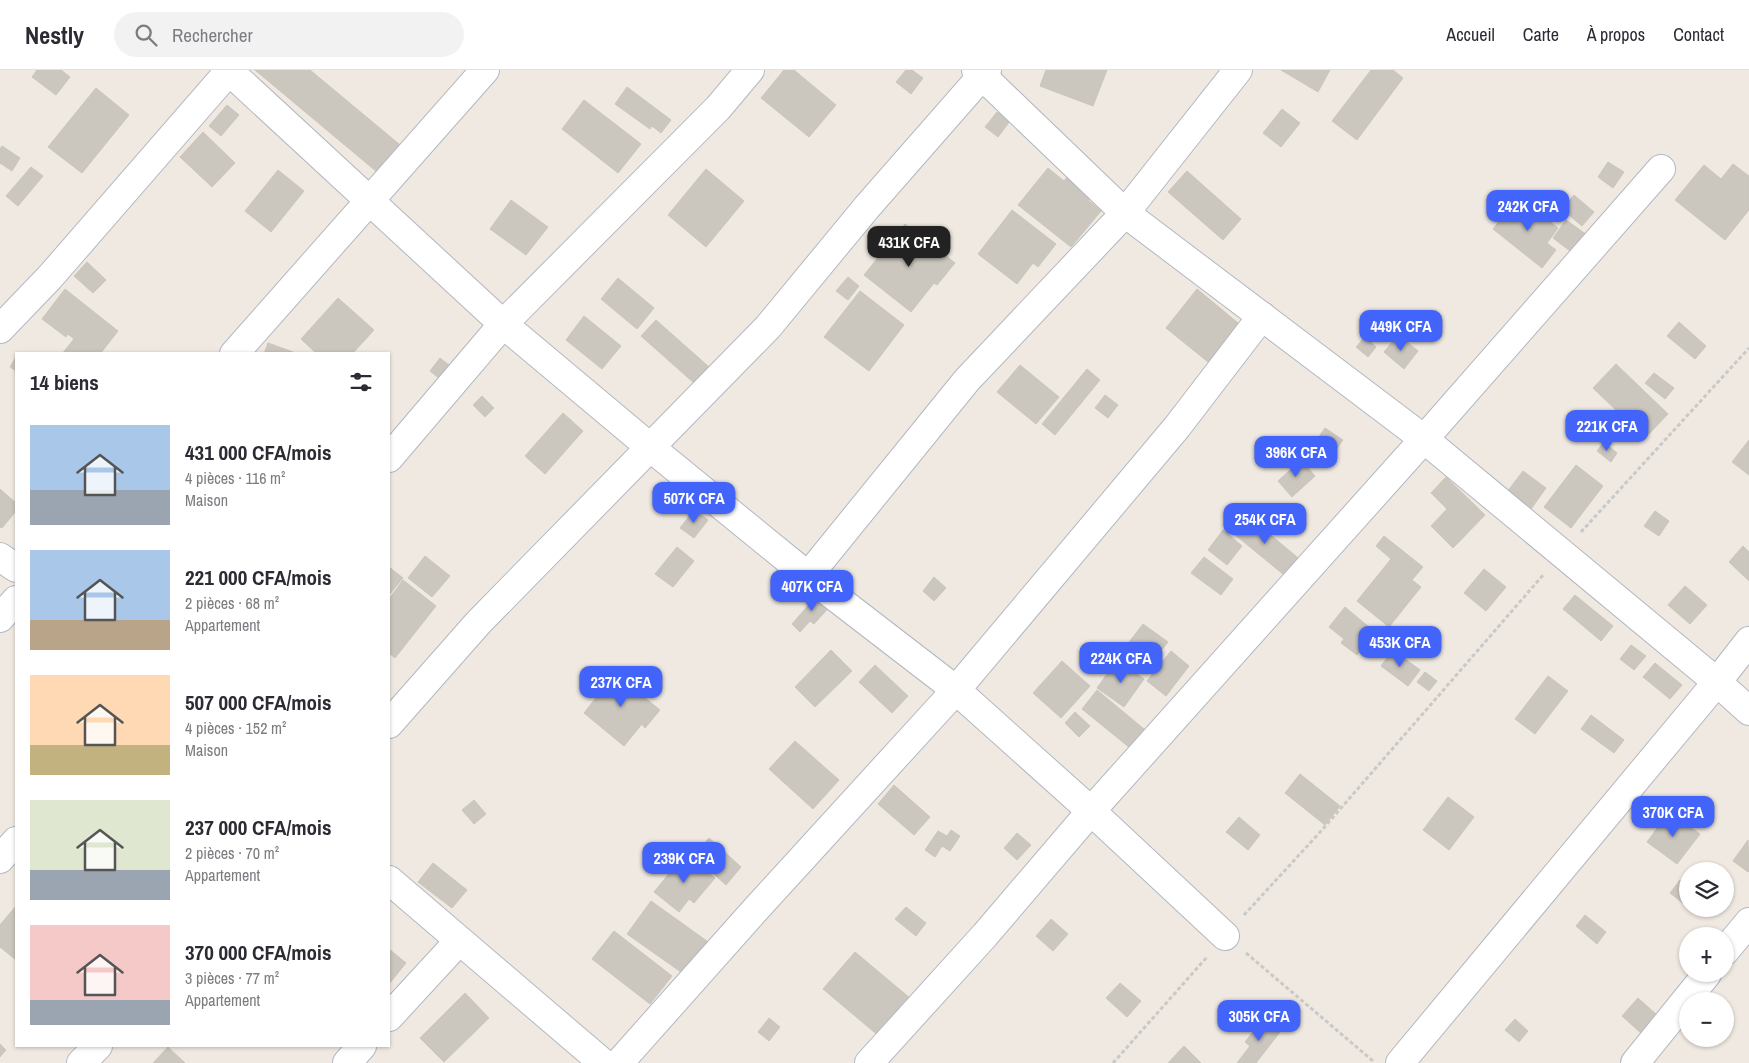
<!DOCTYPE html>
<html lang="fr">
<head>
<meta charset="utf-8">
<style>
	body { margin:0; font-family:"Archivo Narrow",sans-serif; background:#f2f2f3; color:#2b2b33; height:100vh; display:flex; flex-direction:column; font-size:19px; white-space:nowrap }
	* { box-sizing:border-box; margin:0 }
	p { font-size:16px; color:#7c7c81 }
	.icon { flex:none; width:28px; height:28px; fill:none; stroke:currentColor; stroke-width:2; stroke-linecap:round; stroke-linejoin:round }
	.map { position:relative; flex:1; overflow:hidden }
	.details { position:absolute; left:15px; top:282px; width:375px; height:695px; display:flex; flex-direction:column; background:#fff; border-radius:0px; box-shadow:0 1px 4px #0004 }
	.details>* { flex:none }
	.fabs { position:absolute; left:1679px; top:792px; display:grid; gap:10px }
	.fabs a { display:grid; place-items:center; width:55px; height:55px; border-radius:50%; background:#fff; box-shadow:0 1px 4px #0004; font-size:25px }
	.price { position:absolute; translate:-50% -42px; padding:0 11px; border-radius:10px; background:#4264fb; color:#fff; font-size:16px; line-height:32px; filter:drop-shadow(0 1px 2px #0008) }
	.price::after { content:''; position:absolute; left:50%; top:30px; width:15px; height:11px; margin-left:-8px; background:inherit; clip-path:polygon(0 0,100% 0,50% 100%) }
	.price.current { background:#222; color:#fff }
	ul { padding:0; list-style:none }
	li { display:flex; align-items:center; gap:15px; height:125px; padding:0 15px }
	li span { display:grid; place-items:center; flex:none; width:140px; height:100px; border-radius:0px; color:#555 }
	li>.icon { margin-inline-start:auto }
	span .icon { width:60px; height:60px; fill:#fffc; stroke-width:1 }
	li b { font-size:21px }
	h2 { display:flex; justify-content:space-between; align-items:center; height:60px; padding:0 15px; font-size:21px }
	header { display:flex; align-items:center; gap:30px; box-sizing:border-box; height:70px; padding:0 25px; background:#fff; border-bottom:1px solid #e1e1e2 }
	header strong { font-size:24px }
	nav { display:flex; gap:28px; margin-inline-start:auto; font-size:18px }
	.search { width:350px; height:45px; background:#f2f2f3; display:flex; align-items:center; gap:12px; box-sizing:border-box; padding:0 18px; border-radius:28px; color:#7c7c81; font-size:19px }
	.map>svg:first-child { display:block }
</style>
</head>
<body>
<header>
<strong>Nestly</strong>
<div class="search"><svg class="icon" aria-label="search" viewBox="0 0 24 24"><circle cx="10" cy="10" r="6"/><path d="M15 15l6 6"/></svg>Rechercher</div>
<nav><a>Accueil</a><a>Carte</a><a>À propos</a><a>Contact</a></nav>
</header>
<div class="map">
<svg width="1749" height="993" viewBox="0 0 1749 993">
	<rect width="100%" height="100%" fill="#efe9e1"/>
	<!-- building -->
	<g fill="#cbc7bf" stroke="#cbc5ba">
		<path d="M37,0H61L70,7L56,25L32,7Z"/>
		<path d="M255,0H310L405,79L383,107Z"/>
		<path d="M784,0H794L836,35L809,67L761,28Z"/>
		<path d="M906,0H912L923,8L911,24L896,12Z"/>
		<path d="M1046,0H1107L1093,36L1040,16Z"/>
		<path d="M1281,0H1330L1318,22Z"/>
		<path d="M1371,0H1393L1403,8L1357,70L1332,51Z"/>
		<path d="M627,17L671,50L661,63L652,56L650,59L615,34Z"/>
		<path d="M96,18L129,45L82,103L48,77Z"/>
		<path d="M584,30L641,74L618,103L562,59Z"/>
		<path d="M227,35L239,45L221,66L209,56Z"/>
		<path d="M1282,39L1300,53L1281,77L1263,63Z"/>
		<path d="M997,42L1010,51L998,67L985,57Z"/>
		<path d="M203,62L235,93L212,117L180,87Z"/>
		<path d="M2,76L20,88L12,101L0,93V79Z"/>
		<path d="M1608,92L1624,102L1613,118L1598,107Z"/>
		<path d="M1733,94L1749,106V140L1725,170L1675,130L1704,95L1721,109Z"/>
		<path d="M31,97L43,106L18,136L6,126Z"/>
		<path d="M1048,98L1064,111L1072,101L1096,121L1088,130L1101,141L1071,177L1018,135Z"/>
		<path d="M706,99L744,131L706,177L668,145Z"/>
		<path d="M278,100L304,121L271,162L245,141Z"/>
		<path d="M1187,101L1241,149L1223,170L1168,122Z"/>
		<path d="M1574,125L1594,142L1582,156L1562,139Z"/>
		<path d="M1518,127L1558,158L1547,173L1556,180L1542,198L1493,159Z"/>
		<path d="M511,130L548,157L526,185L490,159Z"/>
		<path d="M1012,140L1056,174L1038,197L1033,193L1017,214L978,184Z"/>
		<path d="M1566,150L1587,165L1574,184L1553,168Z"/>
		<path d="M905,154L955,193L937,215L934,213L911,242L864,205Z"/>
		<path d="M87,192L106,210L93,223L74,206Z"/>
		<path d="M848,207L859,216L848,230L836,221Z"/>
		<path d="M618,208L654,238L637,259L601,229Z"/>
		<path d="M65,219L118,261L100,284H62L74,269L68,264L66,267L42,249Z"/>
		<path d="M1197,219L1244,258L1213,296L1166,258Z"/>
		<path d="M860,221L904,255L869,301L824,267Z"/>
		<path d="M338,228L374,260L352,284H317L301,269Z"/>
		<path d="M1416,241L1436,256L1425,270L1406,254Z"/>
		<path d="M584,246L621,276L602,299L566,270Z"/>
		<path d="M656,250L709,297L694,313L641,266Z"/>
		<path d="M1679,252L1706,276L1695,289L1667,266Z"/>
		<path d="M1398,265L1418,281L1404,299L1384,282Z"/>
		<path d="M1365,267L1376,277L1368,287L1356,277Z"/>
		<path d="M268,273L293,282V284H264Z"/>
		<path d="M16,287V301L10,297Z"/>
		<path d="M440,288L454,299L444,312L430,301Z"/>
		<path d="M1616,294L1668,344L1645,368L1593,318Z"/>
		<path d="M1020,295L1059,327L1036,354L997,322Z"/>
		<path d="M1087,299L1100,310L1055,365L1042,354Z"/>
		<path d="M1654,303L1674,318L1665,329L1645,313Z"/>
		<path d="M1105,325L1118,335L1108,348L1095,338Z"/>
		<path d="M482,326L494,338L485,347L473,335Z"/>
		<path d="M563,343L583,361L545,404L525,386Z"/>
		<path d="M1325,358L1343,370L1331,386L1314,374Z"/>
		<path d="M1749,370V405L1732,392Z"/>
		<path d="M1604,372L1617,383L1611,392L1597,381Z"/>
		<path d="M1301,390L1315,406L1292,427L1278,411Z"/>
		<path d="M1576,395L1603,416L1571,458L1544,437Z"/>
		<path d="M1523,401L1546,418L1531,439L1507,422Z"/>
		<path d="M1446,407L1485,445L1453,478L1431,456L1447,439L1431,423Z"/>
		<path d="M0,419L16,433V441L2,458L0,457Z"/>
		<path d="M694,440L708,450L694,468L680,458Z"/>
		<path d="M1242,441L1303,492L1289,509L1228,459Z"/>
		<path d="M1655,441L1669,451L1659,466L1644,456Z"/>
		<path d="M1223,460L1242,476L1227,495L1208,480Z"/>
		<path d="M1384,466L1423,497L1412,510L1421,517L1389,557L1357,531L1391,489L1376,476Z"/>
		<path d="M1743,476L1749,482V511L1729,492Z"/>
		<path d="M677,477L694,491L673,517L655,504Z"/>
		<path d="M425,486L450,506L432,527L408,508Z"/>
		<path d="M1204,487L1233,509L1221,525L1191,503Z"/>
		<path d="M389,497L403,508L389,525Z"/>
		<path d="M1484,499L1506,517L1486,541L1464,523Z"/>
		<path d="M934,507L946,518L934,531L923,521Z"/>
		<path d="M403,510L436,536L395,588L389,583V529Z"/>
		<path d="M1685,516L1707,535L1690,554L1668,535Z"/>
		<path d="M819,523L832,534L814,554L810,551L800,562L792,554Z"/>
		<path d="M1575,525L1613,556L1601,571L1563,539Z"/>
		<path d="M1345,537L1376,563L1357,585L1341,573L1344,569L1329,557Z"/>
		<path d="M1143,554L1168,572L1147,598L1123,580Z"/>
		<path d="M1631,575L1646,586L1634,600L1620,589Z"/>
		<path d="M831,580L852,601L815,637L795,617Z"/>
		<path d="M1393,580L1420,600L1408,616L1381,596Z"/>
		<path d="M1171,581L1189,596L1166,626L1147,611Z"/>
		<path d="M1117,590L1144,609L1124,637L1097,618Z"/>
		<path d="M1062,591L1090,616L1061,648L1033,623Z"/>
		<path d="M1655,593L1682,615L1670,629L1643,607Z"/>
		<path d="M875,595L908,626L892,643L859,612Z"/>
		<path d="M612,596L637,616L634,619L660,640L645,658L642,654L624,676L584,643L606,615L601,610Z"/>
		<path d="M1425,602L1437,611L1429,621L1417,612Z"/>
		<path d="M1548,606L1568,621L1535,664L1515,649Z"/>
		<path d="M1097,620L1150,664L1135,682L1082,639Z"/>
		<path d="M1075,642L1090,656L1079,667L1065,653Z"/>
		<path d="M1591,645L1624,670L1614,683L1581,659Z"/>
		<path d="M795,671L839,710L813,739L769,699Z"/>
		<path d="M1300,704L1340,736L1325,755L1285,723Z"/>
		<path d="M894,715L930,747L914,765L878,734Z"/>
		<path d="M1448,727L1474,747L1449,780L1423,760Z"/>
		<path d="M474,730L486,744L474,754L462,740Z"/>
		<path d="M1669,742L1700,764L1677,794L1647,772Z"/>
		<path d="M1239,747L1260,765L1248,780L1226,762Z"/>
		<path d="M951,760L960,766L950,781L942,776L935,787L925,780L938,761L947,766Z"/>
		<path d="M1017,763L1031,775L1017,790L1004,778Z"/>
		<path d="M709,768L741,797L726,815L694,786Z"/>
		<path d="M1748,770L1749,801L1748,802L1733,791Z"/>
		<path d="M685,784L715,808L694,833L689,829L679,842L654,822Z"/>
		<path d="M433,793L467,820L452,838L418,812Z"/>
		<path d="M1680,810L1688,816V837L1670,823Z"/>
		<path d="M651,831L711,874L688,907L627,864Z"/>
		<path d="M16,836V890L0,877V855Z"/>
		<path d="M906,837L926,853L916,866L895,849Z"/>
		<path d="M1585,845L1606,862L1597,874L1576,856Z"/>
		<path d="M1051,849L1068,864L1053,881L1036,866Z"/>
		<path d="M614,861L672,906L650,934L592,889Z"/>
		<path d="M389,879L406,893L389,914Z"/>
		<path d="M855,882L911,929L880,967L823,919Z"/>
		<path d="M1120,913L1141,931L1127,947L1106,928Z"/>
		<path d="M465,923L489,948L444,992L420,968Z"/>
		<path d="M1638,928L1658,946L1642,964L1622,946Z"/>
		<path d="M769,948L780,957L769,971L758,962Z"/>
		<path d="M1263,949L1280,962L1256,993H1237L1250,976L1245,972Z"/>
		<path d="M1515,949L1528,961L1519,972L1505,960Z"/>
		<path d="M0,974L6,980L0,987Z"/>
		<path d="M1184,976L1201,993H1168Z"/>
		<path d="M168,977L185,993H153Z"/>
	</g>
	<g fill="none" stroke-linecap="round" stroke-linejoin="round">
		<!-- street casing -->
		<g stroke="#b4b7c1" stroke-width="30">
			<g id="street">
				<path d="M228,0L503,254L651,378L808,506L956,620L1091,741L1225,866"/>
				<path d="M976,0L1125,143L1424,369L1717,612L1749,641"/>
				<path d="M0,259L50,207L230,0"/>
				<path d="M234,284L485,0"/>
				<path d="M389,388L503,254L718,38L750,0"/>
				<path d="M0,487L16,498"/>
				<path d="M808,506L967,310L1125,143L1238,0"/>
				<path d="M0,548L16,530"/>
				<path d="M389,654L478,553L768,257L867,137L987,0"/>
				<path d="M0,789L16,771"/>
				<path d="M389,810L603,993"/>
				<path d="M1725,881L1749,852"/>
				<path d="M389,947L459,871"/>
				<path d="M81,993L98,976"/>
				<path d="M347,993L362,976"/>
				<path d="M619,993L756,839L956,620L1177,357L1262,246"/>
				<path d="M869,993L985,865L1091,741L1424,369L1661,99"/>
				<path d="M1400,993L1717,612L1749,571"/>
				<path d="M1635,993L1707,904"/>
			</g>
		</g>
		<!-- path -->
		<g stroke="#c9c9c9" stroke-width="3" stroke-dasharray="4 2.5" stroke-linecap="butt">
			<path d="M1581,462L1749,278"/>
			<path d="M1244,845L1322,760L1544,504"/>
			<path d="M1246,883L1373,991"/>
			<path d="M1113,993L1207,887"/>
		</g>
		<!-- street -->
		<use href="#street" stroke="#fff" stroke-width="28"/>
	</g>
</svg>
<div class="fabs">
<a><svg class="icon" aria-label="layers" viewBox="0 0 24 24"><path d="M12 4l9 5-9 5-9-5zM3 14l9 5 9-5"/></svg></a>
<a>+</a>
<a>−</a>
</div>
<b class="price" style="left:1528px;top:162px">242K CFA</b>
<b class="price current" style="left:909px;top:198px">431K CFA</b>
<b class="price" style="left:1401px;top:282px">449K CFA</b>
<b class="price" style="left:1607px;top:382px">221K CFA</b>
<b class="price" style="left:1296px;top:408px">396K CFA</b>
<b class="price" style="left:694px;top:454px">507K CFA</b>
<b class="price" style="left:1265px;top:475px">254K CFA</b>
<b class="price" style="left:812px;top:542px">407K CFA</b>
<b class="price" style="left:1400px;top:598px">453K CFA</b>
<b class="price" style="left:1121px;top:614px">224K CFA</b>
<b class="price" style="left:621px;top:638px">237K CFA</b>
<b class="price" style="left:1673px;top:768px">370K CFA</b>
<b class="price" style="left:684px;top:814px">239K CFA</b>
<b class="price" style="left:1259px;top:972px">305K CFA</b>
<section class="details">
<h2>14 biens<svg class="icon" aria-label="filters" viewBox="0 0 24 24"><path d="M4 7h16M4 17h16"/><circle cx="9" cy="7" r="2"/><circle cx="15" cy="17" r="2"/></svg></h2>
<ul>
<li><span style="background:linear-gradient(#a9c7e8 65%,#9aa5b1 0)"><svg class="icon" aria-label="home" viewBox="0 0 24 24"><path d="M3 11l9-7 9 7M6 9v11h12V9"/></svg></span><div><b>431 000 CFA/mois</b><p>4 pièces · 116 m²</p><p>Maison</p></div></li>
<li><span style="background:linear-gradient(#a9c7e8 70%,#b9a48a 0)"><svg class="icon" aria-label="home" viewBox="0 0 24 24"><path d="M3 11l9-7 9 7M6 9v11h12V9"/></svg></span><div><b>221 000 CFA/mois</b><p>2 pièces · 68 m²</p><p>Appartement</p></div></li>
<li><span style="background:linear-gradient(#ffd9b3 70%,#c2b280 0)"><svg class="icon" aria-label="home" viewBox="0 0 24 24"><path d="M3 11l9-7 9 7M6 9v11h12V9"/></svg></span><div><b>507 000 CFA/mois</b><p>4 pièces · 152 m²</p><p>Maison</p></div></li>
<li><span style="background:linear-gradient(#dfe7d0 70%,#9aa5b1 0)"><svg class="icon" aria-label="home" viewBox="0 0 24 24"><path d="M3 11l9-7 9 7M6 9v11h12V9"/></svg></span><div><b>237 000 CFA/mois</b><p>2 pièces · 70 m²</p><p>Appartement</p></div></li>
<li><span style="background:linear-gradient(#f6c9c9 75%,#9aa5b1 0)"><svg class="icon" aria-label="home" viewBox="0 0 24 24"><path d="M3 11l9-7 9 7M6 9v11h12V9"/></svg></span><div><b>370 000 CFA/mois</b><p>3 pièces · 77 m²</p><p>Appartement</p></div></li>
</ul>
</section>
</div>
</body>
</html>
